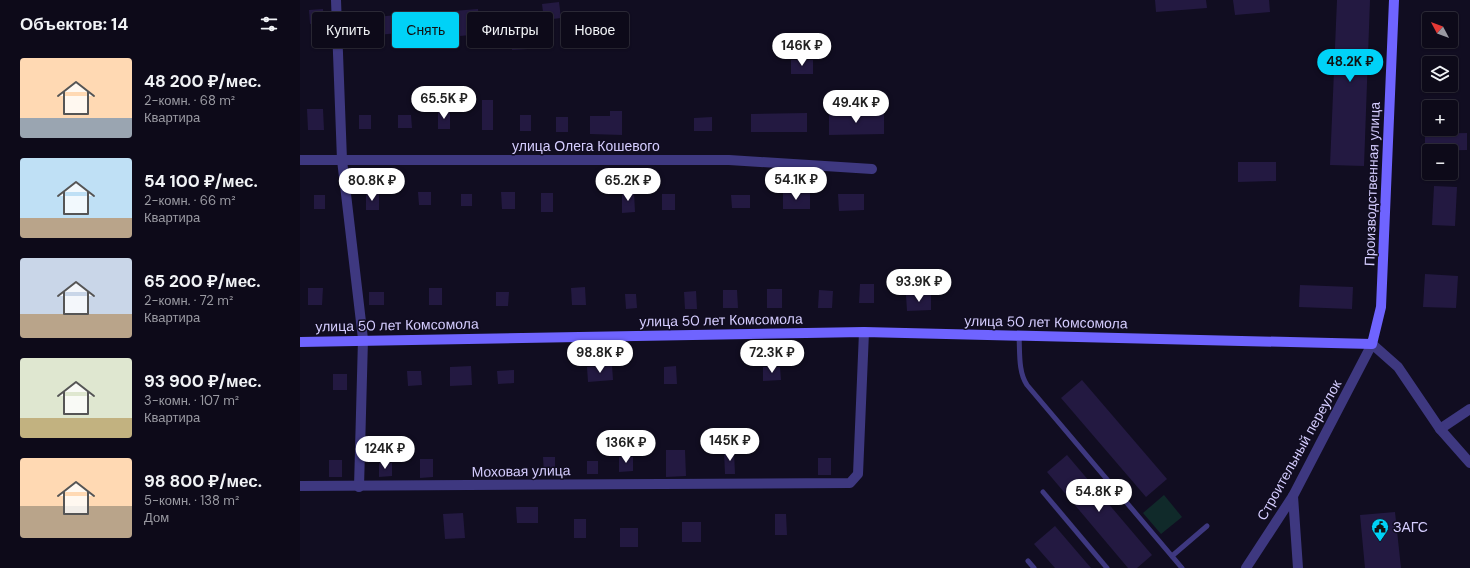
<!DOCTYPE html>
<html lang="ru">
<head>
<meta charset="utf-8">
<style>
	body { margin:0; font-family:"DM Sans",sans-serif; background:#161322; color:#f1f3f6; height:100vh; display:flex; flex-direction:column; font-size:15px; white-space:nowrap }
	* { box-sizing:border-box; margin:0 }
	p { font-size:13px; color:#9a9aa2 }
	.icon { flex:none; width:22px; height:22px; fill:none; stroke:currentColor; stroke-width:2; stroke-linecap:round; stroke-linejoin:round }
	.map { position:relative; flex:1; overflow:hidden }
	.sheet { display:flex; flex-direction:column; background:#0d0a19; width:300px }
	.sheet>* { flex:none }
	.guide { position:absolute; left:12px; top:12px; width:380px; height:36px; display:flex; gap:8px }
	.needle { width:26px; rotate:311deg }
	.controls { position:absolute; left:1122px; top:12px; display:grid; gap:8px }
	.controls a { display:grid; place-items:center; width:36px; height:36px; border-radius:4px; background:#0d0a19; box-shadow:0 1px 3px #0004,0 0 0 1px #2d2b38; font-size:20px }
	.price { position:absolute; translate:-50% -34px; padding:0 9px; border-radius:14px; background:#fff; color:#222; font-size:13px; line-height:26px; filter:drop-shadow(0 1px 2px #0008) }
	.price::after { content:''; position:absolute; left:50%; top:24px; width:12px; height:9px; margin-left:-6px; background:inherit; clip-path:polygon(0 0,100% 0,50% 100%) }
	.price.selected { background:#00d2f7; color:#111 }
	ul { padding:0; list-style:none }
	li { display:flex; align-items:center; gap:12px; height:100px; padding:0 20px }
	li span { display:grid; place-items:center; flex:none; width:112px; height:80px; border-radius:4px; color:#555 }
	li>.icon { margin-inline-start:auto }
	span .icon { width:48px; height:48px; fill:#fffc; stroke-width:1 }
	li b { font-size:17px }
	h2 { display:flex; justify-content:space-between; align-items:center; height:48px; padding:0 20px; font-size:17px }
	.tag { padding:0 14px; border-radius:4px; background:#0d0a19; box-shadow:0 1px 3px #0004,0 0 0 1px #2d2b38; font-size:14px; line-height:36px }
	.tag.selected { background:#00d2f7; color:#111 }
	main { display:flex; flex:1; min-height:0 }
	.map>svg:first-child { display:block }
</style>
</head>
<body>
<main>
<section class="sheet">
<h2>Объектов: 14<svg class="icon" aria-label="filters" viewBox="0 0 24 24"><path d="M4 7h16M4 17h16"/><circle cx="9" cy="7" r="2"/><circle cx="15" cy="17" r="2"/></svg></h2>
<ul>
<li><span style="background:linear-gradient(#ffd9b3 75%,#9aa5b1 0)"><svg class="icon" aria-label="home" viewBox="0 0 24 24"><path d="M3 11l9-7 9 7M6 9v11h12V9"/></svg></span><div><b>48 200 ₽/мес.</b><p>2-комн. · 68 m²</p><p>Квартира</p></div></li>
<li><span style="background:linear-gradient(#bfe0f5 75%,#b9a48a 0)"><svg class="icon" aria-label="home" viewBox="0 0 24 24"><path d="M3 11l9-7 9 7M6 9v11h12V9"/></svg></span><div><b>54 100 ₽/мес.</b><p>2-комн. · 66 m²</p><p>Квартира</p></div></li>
<li><span style="background:linear-gradient(#c9d6e8 70%,#b9a48a 0)"><svg class="icon" aria-label="home" viewBox="0 0 24 24"><path d="M3 11l9-7 9 7M6 9v11h12V9"/></svg></span><div><b>65 200 ₽/мес.</b><p>2-комн. · 72 m²</p><p>Квартира</p></div></li>
<li><span style="background:linear-gradient(#dfe7d0 75%,#c2b280 0)"><svg class="icon" aria-label="home" viewBox="0 0 24 24"><path d="M3 11l9-7 9 7M6 9v11h12V9"/></svg></span><div><b>93 900 ₽/мес.</b><p>3-комн. · 107 m²</p><p>Квартира</p></div></li>
<li><span style="background:linear-gradient(#ffd9b3 60%,#b9a48a 0)"><svg class="icon" aria-label="home" viewBox="0 0 24 24"><path d="M3 11l9-7 9 7M6 9v11h12V9"/></svg></span><div><b>98 800 ₽/мес.</b><p>5-комн. · 138 m²</p><p>Дом</p></div></li>
</ul>
</section>
<div class="map">
<svg width="1170" height="568" viewBox="0 0 1170 568">
	<rect width="100%" height="100%" fill="#110d21"/>
	<!-- green -->
	<path fill="#102a2a" d="M864,495L882,517L861,534L843,513Z"/>
	<!-- building -->
	<g fill="#231941">
		<path d="M855,0H906L907,8L856,12Z"/>
		<path d="M933,0H969L970,12L935,15Z"/>
		<path d="M1037,0H1070L1064,166L1030,165Z"/>
		<path d="M259,2L261,18L244,20L242,4Z"/>
		<path d="M23,9L24,22L10,24L9,10Z"/>
		<path d="M178,9L180,34L160,36L159,25L130,28L129,13Z"/>
		<path d="M97,15L98,33L78,35L76,17Z"/>
		<path d="M227,32L228,49L212,50L211,33Z"/>
		<rect x="491" y="60" width="22" height="14"/>
		<rect x="182" y="100" width="11" height="30"/>
		<path d="M7,109H23L24,130H8Z"/>
		<path d="M310,111H322V135L290,134V116H310Z"/>
		<rect x="138" y="112" width="12" height="17"/>
		<path d="M507,113V132H451V114Z"/>
		<path d="M584,114V134L529,135V115Z"/>
		<rect x="59" y="115" width="12" height="14"/>
		<path d="M98,115H111L112,128H98Z"/>
		<rect x="220" y="115" width="11" height="16"/>
		<rect x="256" y="117" width="12" height="15"/>
		<path d="M412,117V131H394V118Z"/>
		<path d="M1167,133V150L1125,151V134Z"/>
		<path d="M938,162H976V181L938,182Z"/>
		<path d="M1134,186L1157,187L1155,226L1132,225Z"/>
		<path d="M118,192H131V205H119Z"/>
		<path d="M201,192H215V209H202Z"/>
		<path d="M322,192H334L335,212L322,213Z"/>
		<rect x="66" y="193" width="13" height="17"/>
		<rect x="241" y="193" width="12" height="19"/>
		<rect x="483" y="193" width="27" height="16"/>
		<rect x="161" y="194" width="11" height="12"/>
		<rect x="362" y="194" width="13" height="16"/>
		<path d="M538,194H564V210L539,211Z"/>
		<rect x="14" y="195" width="11" height="14"/>
		<path d="M431,195H450V208H432Z"/>
		<path d="M1125,274L1158,276L1156,308L1123,307Z"/>
		<path d="M560,284H574V303H559Z"/>
		<path d="M1000,285L1053,287L1052,309L999,307Z"/>
		<path d="M285,287L286,305H272L271,288Z"/>
		<path d="M8,288H23L22,305H8Z"/>
		<rect x="129" y="288" width="13" height="17"/>
		<rect x="467" y="289" width="15" height="19"/>
		<path d="M423,290H437L438,308H423Z"/>
		<path d="M519,290L533,291L532,308H518Z"/>
		<path d="M396,291L397,309H385L384,292Z"/>
		<rect x="69" y="292" width="15" height="13"/>
		<path d="M196,292H209L208,306H196Z"/>
		<path d="M325,294H336L337,308L326,309Z"/>
		<path d="M606,295H631V310L607,311Z"/>
		<path d="M312,365L313,380L288,382L287,367Z"/>
		<path d="M171,366L172,385L150,386V367Z"/>
		<path d="M376,366L377,384H364V367Z"/>
		<path d="M463,367H480L481,380L463,381Z"/>
		<path d="M214,370V383L198,384L197,371Z"/>
		<path d="M107,371H121L122,385L108,386Z"/>
		<rect x="33" y="374" width="14" height="16"/>
		<path d="M782,380L867,479L846,497L761,398Z"/>
		<path d="M366,450H385L386,476L366,477Z"/>
		<path d="M424,451H434L435,474H425Z"/>
		<path d="M767,455L852,555L837,568H828L747,472Z"/>
		<path d="M243,457H255V474H244Z"/>
		<path d="M319,457H333V471L319,472Z"/>
		<rect x="518" y="458" width="13" height="17"/>
		<path d="M120,459H133V477L120,478Z"/>
		<rect x="29" y="460" width="13" height="17"/>
		<rect x="287" y="461" width="11" height="13"/>
		<path d="M79,463H92V476L79,477Z"/>
		<path d="M216,507H238V523H217Z"/>
		<path d="M1095,512L1101,568H1065L1060,515Z"/>
		<path d="M163,513L165,538L145,539L143,514Z"/>
		<path d="M475,514H486L487,535H475Z"/>
		<rect x="274" y="519" width="12" height="19"/>
		<rect x="382" y="522" width="19" height="20"/>
		<path d="M755,526L791,568H755L734,544Z"/>
		<rect x="320" y="528" width="18" height="19"/>
	</g>
	<g fill="none" stroke-linecap="round" stroke-linejoin="round">
		<!-- lane -->
		<g stroke="#3e3880" stroke-width="5">
			<path d="M719,336C720,351 718,372 727,385L882,568"/>
			<path d="M743,492L807,568"/>
			<path d="M872,556L907,526"/>
			<path d="M728,561L734,568"/>
		</g>
		<!-- street -->
		<g stroke="#3e3880" stroke-width="10">
			<path d="M36,0L42,160L63,339L59,487"/>
			<path d="M0,160H429L572,169"/>
			<path d="M1140,429L1170,409"/>
			<path d="M0,486L550,483L558,474L564,332"/>
			<path d="M993,496L998,568"/>
			<path d="M946,568L993,496L1072,344L1098,367L1140,429L1170,463"/>
		</g>
		<!-- secondary -->
		<path stroke="#6f64ff" stroke-width="10" d="M0,342L564,332L1072,344L1081,307L1094,0"/>
	</g>
	<!-- icons -->
	<defs>
		<g id="civic-pin" transform="scale(0.9)"><path d="M0 17L-7.5 6A9.5 9.5 0 1 1 7.5 6Z" fill="#00d2f7" stroke="#110d21"/><path d="M-.6-6.5H3V-4.5H.6V-3L4-1V1h2V6H-6V1h2V-1L-.6-3ZM-1.2 2.5V6h2.4V2.5Z" fill="#111"/></g>
	</defs>
	<g fill-rule="evenodd">
		<use href="#civic-pin" x="1080" y="527"/>
	</g>
	<g text-anchor="middle" dominant-baseline="central" stroke-width="3" stroke-linejoin="round" paint-order="stroke">
		<!-- street labels -->
		<g font-size="14" fill="#d5cdff" stroke="#110d21">
			<text x="286" y="146">улица Олега Кошевого</text>
			<text transform="translate(1072 184) rotate(-88)">Производственная улица</text>
			<text transform="translate(421 320) rotate(-1)">улица 50 лет Комсомола</text>
			<text transform="translate(746 322) rotate(1)">улица 50 лет Комсомола</text>
			<text transform="translate(97 325) rotate(-1)">улица 50 лет Комсомола</text>
			<text transform="translate(999 450) rotate(-61)">Строительный переулок</text>
			<text transform="translate(221 471) rotate(-1)">Моховая улица</text>
		</g>
		<!-- poi labels -->
		<g font-size="14" fill="#d5cdff" stroke="#110d21" text-anchor="start">
			<text x="1093" y="527">ЗАГС</text>
		</g>
	</g>
</svg>
<div class="controls">
<a><svg class="needle" viewBox="-14 -14 28 28"><path d="M0-13l5 13h-10z" fill="#e53935"/><path d="M0 13l5-13h-10z" fill="#9a9aa2"/></svg></a>
<a><svg class="icon" aria-label="layers" viewBox="0 0 24 24"><path d="M12 4l9 5-9 5-9-5zM3 14l9 5 9-5"/></svg></a>
<a>+</a>
<a>−</a>
</div>
<b class="price" style="left:502px;top:67px">146K ₽</b>
<b class="price selected" style="left:1050px;top:83px">48.2K ₽</b>
<b class="price" style="left:144px;top:120px">65.5K ₽</b>
<b class="price" style="left:556px;top:124px">49.4K ₽</b>
<b class="price" style="left:496px;top:201px">54.1K ₽</b>
<b class="price" style="left:72px;top:202px">80.8K ₽</b>
<b class="price" style="left:328px;top:202px">65.2K ₽</b>
<b class="price" style="left:619px;top:303px">93.9K ₽</b>
<b class="price" style="left:300px;top:374px">98.8K ₽</b>
<b class="price" style="left:472px;top:374px">72.3K ₽</b>
<b class="price" style="left:430px;top:462px">145K ₽</b>
<b class="price" style="left:326px;top:464px">136K ₽</b>
<b class="price" style="left:85px;top:470px">124K ₽</b>
<b class="price" style="left:799px;top:513px">54.8K ₽</b>
<div class="guide">
<a class="tag">Купить</a>
<a class="tag selected">Снять</a>
<a class="tag">Фильтры</a>
<a class="tag">Новое</a>
</div>
</div>
</main>
</body>
</html>
